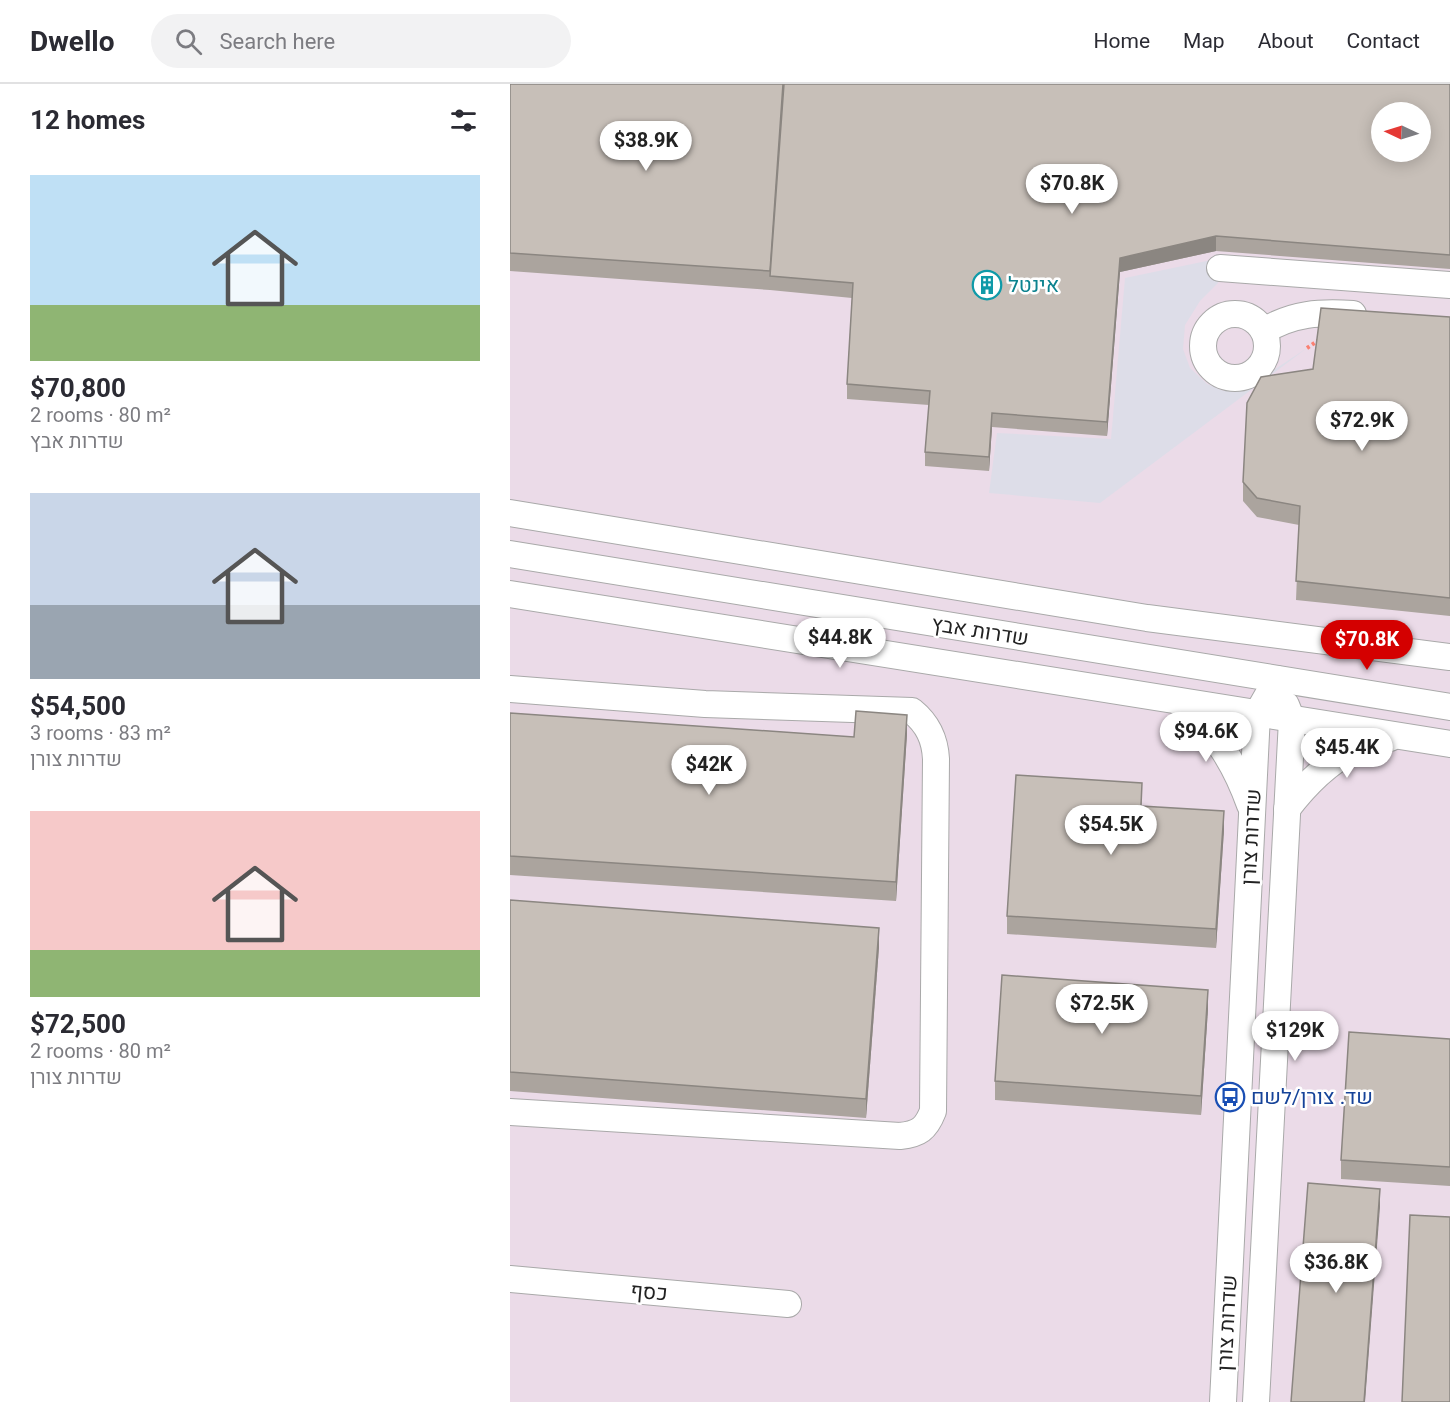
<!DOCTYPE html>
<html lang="en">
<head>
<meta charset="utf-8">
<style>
	body { margin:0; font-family:Roboto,Heebo,sans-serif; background:#f2f2f3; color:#2b2b33; height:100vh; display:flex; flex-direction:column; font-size:22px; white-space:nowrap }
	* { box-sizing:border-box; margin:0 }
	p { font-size:20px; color:#7c7c81 }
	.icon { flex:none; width:33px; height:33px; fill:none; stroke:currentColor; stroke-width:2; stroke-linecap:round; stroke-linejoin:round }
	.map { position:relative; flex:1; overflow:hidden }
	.side { display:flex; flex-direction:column; background:#fff; width:510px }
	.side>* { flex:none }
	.needle { width:39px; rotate:274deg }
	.buttons { position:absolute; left:861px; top:18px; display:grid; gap:12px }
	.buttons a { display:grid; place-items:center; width:60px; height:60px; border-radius:50%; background:#fff; box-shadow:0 3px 15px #0003; font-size:30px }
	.price { position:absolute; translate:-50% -51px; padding:0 14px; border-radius:21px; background:#fff; color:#222; font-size:20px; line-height:39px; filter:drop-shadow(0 2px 3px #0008) }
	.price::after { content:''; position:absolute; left:50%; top:36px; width:18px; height:14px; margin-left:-9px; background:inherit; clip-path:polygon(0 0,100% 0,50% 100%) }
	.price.active { background:#d40000; color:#fff }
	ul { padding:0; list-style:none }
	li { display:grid; align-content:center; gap:12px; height:318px; padding:0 30px }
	li span { display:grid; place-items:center; height:186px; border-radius:0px; color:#555 }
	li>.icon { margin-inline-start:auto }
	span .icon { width:108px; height:108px; fill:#fffc; stroke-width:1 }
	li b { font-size:26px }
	h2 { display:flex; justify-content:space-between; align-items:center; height:72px; padding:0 30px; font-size:26px }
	header { display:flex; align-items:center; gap:36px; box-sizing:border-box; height:84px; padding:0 30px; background:#fff; border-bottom:2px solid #e1e1e2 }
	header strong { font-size:28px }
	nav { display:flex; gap:33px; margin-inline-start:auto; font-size:21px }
	.search { width:420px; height:54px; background:#f2f2f3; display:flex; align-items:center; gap:15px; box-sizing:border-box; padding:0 21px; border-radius:33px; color:#7c7c81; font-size:22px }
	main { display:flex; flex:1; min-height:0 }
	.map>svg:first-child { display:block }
</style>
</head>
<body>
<header>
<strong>Dwello</strong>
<div class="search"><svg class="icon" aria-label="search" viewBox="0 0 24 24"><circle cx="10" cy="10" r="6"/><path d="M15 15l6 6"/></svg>Search here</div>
<nav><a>Home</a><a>Map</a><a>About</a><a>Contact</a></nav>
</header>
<main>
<section class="side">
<h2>12 homes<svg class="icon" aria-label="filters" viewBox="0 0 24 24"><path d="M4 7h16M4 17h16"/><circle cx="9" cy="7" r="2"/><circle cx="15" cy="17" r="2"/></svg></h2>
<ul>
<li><span style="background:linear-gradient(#bfe0f5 70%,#8fb573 0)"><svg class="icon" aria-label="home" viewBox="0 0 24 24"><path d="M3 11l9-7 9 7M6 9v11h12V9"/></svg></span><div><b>$70,800</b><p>2 rooms · 80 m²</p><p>שדרות אבץ</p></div></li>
<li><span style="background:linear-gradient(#c9d6e8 60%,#9aa5b1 0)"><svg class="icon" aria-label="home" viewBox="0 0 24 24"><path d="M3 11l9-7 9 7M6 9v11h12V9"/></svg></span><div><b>$54,500</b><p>3 rooms · 83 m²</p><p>שדרות צורן</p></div></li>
<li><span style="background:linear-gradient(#f6c9c9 75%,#8fb573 0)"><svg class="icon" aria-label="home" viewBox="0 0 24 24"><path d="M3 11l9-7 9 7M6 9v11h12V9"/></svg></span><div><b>$72,500</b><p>2 rooms · 80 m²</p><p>שדרות צורן</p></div></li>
</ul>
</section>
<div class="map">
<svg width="940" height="1318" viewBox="0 0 940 1318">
	<rect width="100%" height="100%" fill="#f2efe9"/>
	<!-- industrial -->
	<path fill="#ebdbe8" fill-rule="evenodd" d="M0,0H940V1318H0ZM872,28H910V68H872Z"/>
	<!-- plaza -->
	<path fill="#dddde8" d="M711,174L708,199L690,217L675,241L673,265L680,284L697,300L714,307L741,301L797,264L590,419L479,409L487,349L601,355L615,194Z"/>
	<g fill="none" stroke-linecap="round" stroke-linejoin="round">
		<!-- minor casing -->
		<g stroke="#a9a9a9" stroke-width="28">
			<g id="minor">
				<path d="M710,184L940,201"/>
				<circle cx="725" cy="262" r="32"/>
				<path d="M754,247C783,229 810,228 843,230"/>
				<path d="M0,429L637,534L940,573"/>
				<path d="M0,470L940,623"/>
				<path d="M0,510L940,660"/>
				<path d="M0,605L195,620L402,627C418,640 425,655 426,675L423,1027C416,1045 409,1050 390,1052L0,1028"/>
				<path d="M668,617C704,645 725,679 740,721"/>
				<path d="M777,725C802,692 836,660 880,654"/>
				<path d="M0,1195L278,1220"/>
				<path d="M713,1318L747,630L767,595"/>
				<path d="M746,1318L782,636L776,621"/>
			</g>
		</g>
		<!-- path -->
		<path stroke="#fa8072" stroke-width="4" stroke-dasharray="3 3" stroke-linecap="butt" d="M797,264L809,256"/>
		<!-- minor -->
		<use href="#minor" stroke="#fff" stroke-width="26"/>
	</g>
	<!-- wall -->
	<g fill="#aba49e">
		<path d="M0,0H940V185L706,167L610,188L597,352L482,343L479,387L415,382V368L419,321L337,315V300L342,214L260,206L0,187Z"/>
		<path d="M940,233V532L786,516L789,441L747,433L733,417V398L803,285Z"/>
		<path d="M0,629L344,653L397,650L386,817L0,791Z"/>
		<path d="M632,722L714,746L706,864L497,850V832Z"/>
		<path d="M0,816L369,863L356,1034L0,1007Z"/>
		<path d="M698,925L691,1031L485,1016V997Z"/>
		<path d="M940,955V1102L831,1095V1076Z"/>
	</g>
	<!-- shaded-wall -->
	<g fill="#8b8681">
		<path d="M706,152V167L610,188L597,352V338L610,174Z"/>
		<path d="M482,329V343L479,387V373Z"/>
		<path d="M397,631V650L386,817V798Z"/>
		<path d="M714,727V746L706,864V845Z"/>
		<path d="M369,844V863L356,1034V1015Z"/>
		<path d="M698,906V925L691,1031V1012Z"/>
		<path d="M870,1105V1123L855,1318H854Z"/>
	</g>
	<!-- building -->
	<g fill="#c7bfb8" stroke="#8b8681" stroke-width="1.5" fill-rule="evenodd">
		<path d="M0,0H273L260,187L0,169Z"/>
		<path d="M274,0H940V171L706,152L610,174L597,338L482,329L479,373L415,368L420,307L337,300L343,199L260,192ZM872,28H910V68H872Z"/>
		<path d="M811,224L940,233V514L786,497L790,422L747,414L733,398L737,319L751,293L803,285Z"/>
		<path d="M346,627L397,631L386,798L0,772V629L344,653Z"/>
		<path d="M506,691L632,699L631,722L714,727L706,845L497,832Z"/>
		<path d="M0,816L369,844L356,1015L0,988Z"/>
		<path d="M492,891L698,906L691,1012L485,997Z"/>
		<path d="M839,948L940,955V1083L831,1076Z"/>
		<path d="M798,1099L870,1105L854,1318H781Z"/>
		<path d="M900,1131L940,1133V1318H892Z"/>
	</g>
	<!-- icons -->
	<defs>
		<g id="building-ring" transform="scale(1.5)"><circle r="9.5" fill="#fff" stroke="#0f9aa8" stroke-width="1.5"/><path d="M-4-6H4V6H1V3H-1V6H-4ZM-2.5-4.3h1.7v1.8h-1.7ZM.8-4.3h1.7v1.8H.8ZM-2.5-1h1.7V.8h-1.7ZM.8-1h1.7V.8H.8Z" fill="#0f9aa8"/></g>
		<g id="bus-ring" transform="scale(1.5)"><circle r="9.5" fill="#fff" stroke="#1a4fb4" stroke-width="1.5"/><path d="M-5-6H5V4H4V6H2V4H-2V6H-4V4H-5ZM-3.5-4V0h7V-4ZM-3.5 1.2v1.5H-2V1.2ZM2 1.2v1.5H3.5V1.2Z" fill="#1a4fb4"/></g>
	</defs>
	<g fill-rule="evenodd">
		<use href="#building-ring" x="477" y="201"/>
		<use href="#bus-ring" x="720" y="1013"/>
	</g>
	<g text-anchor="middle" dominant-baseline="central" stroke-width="5" stroke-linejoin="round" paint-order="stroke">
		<!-- culture labels -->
		<g font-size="21" fill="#0d838f" stroke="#fff" text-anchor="start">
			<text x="498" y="201">אינטל</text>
		</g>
		<!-- street labels -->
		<g font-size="21" fill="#222" stroke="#fff">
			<text transform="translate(470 547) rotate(9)">שדרות אבץ</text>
			<text transform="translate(741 753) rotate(-87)">שדרות צורן</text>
			<text transform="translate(139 1208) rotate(5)">כסף</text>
			<text transform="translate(717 1239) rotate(-87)">שדרות צורן</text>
		</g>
		<!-- transit labels -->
		<g font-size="21" fill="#164399" stroke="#fff" text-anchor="start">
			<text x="741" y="1013">שד. צורן/לשם</text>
		</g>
	</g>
</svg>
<div class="buttons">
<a><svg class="needle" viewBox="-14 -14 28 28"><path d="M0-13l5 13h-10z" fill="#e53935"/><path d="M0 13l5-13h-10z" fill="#7c7c81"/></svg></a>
</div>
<b class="price" style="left:136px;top:88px">$38.9K</b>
<b class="price" style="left:562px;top:131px">$70.8K</b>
<b class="price" style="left:852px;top:368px">$72.9K</b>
<b class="price" style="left:330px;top:585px">$44.8K</b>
<b class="price active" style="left:857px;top:587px">$70.8K</b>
<b class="price" style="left:696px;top:679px">$94.6K</b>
<b class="price" style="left:837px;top:695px">$45.4K</b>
<b class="price" style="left:199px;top:712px">$42K</b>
<b class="price" style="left:601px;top:772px">$54.5K</b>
<b class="price" style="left:592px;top:951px">$72.5K</b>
<b class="price" style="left:785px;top:978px">$129K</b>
<b class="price" style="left:826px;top:1210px">$36.8K</b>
</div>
</main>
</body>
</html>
